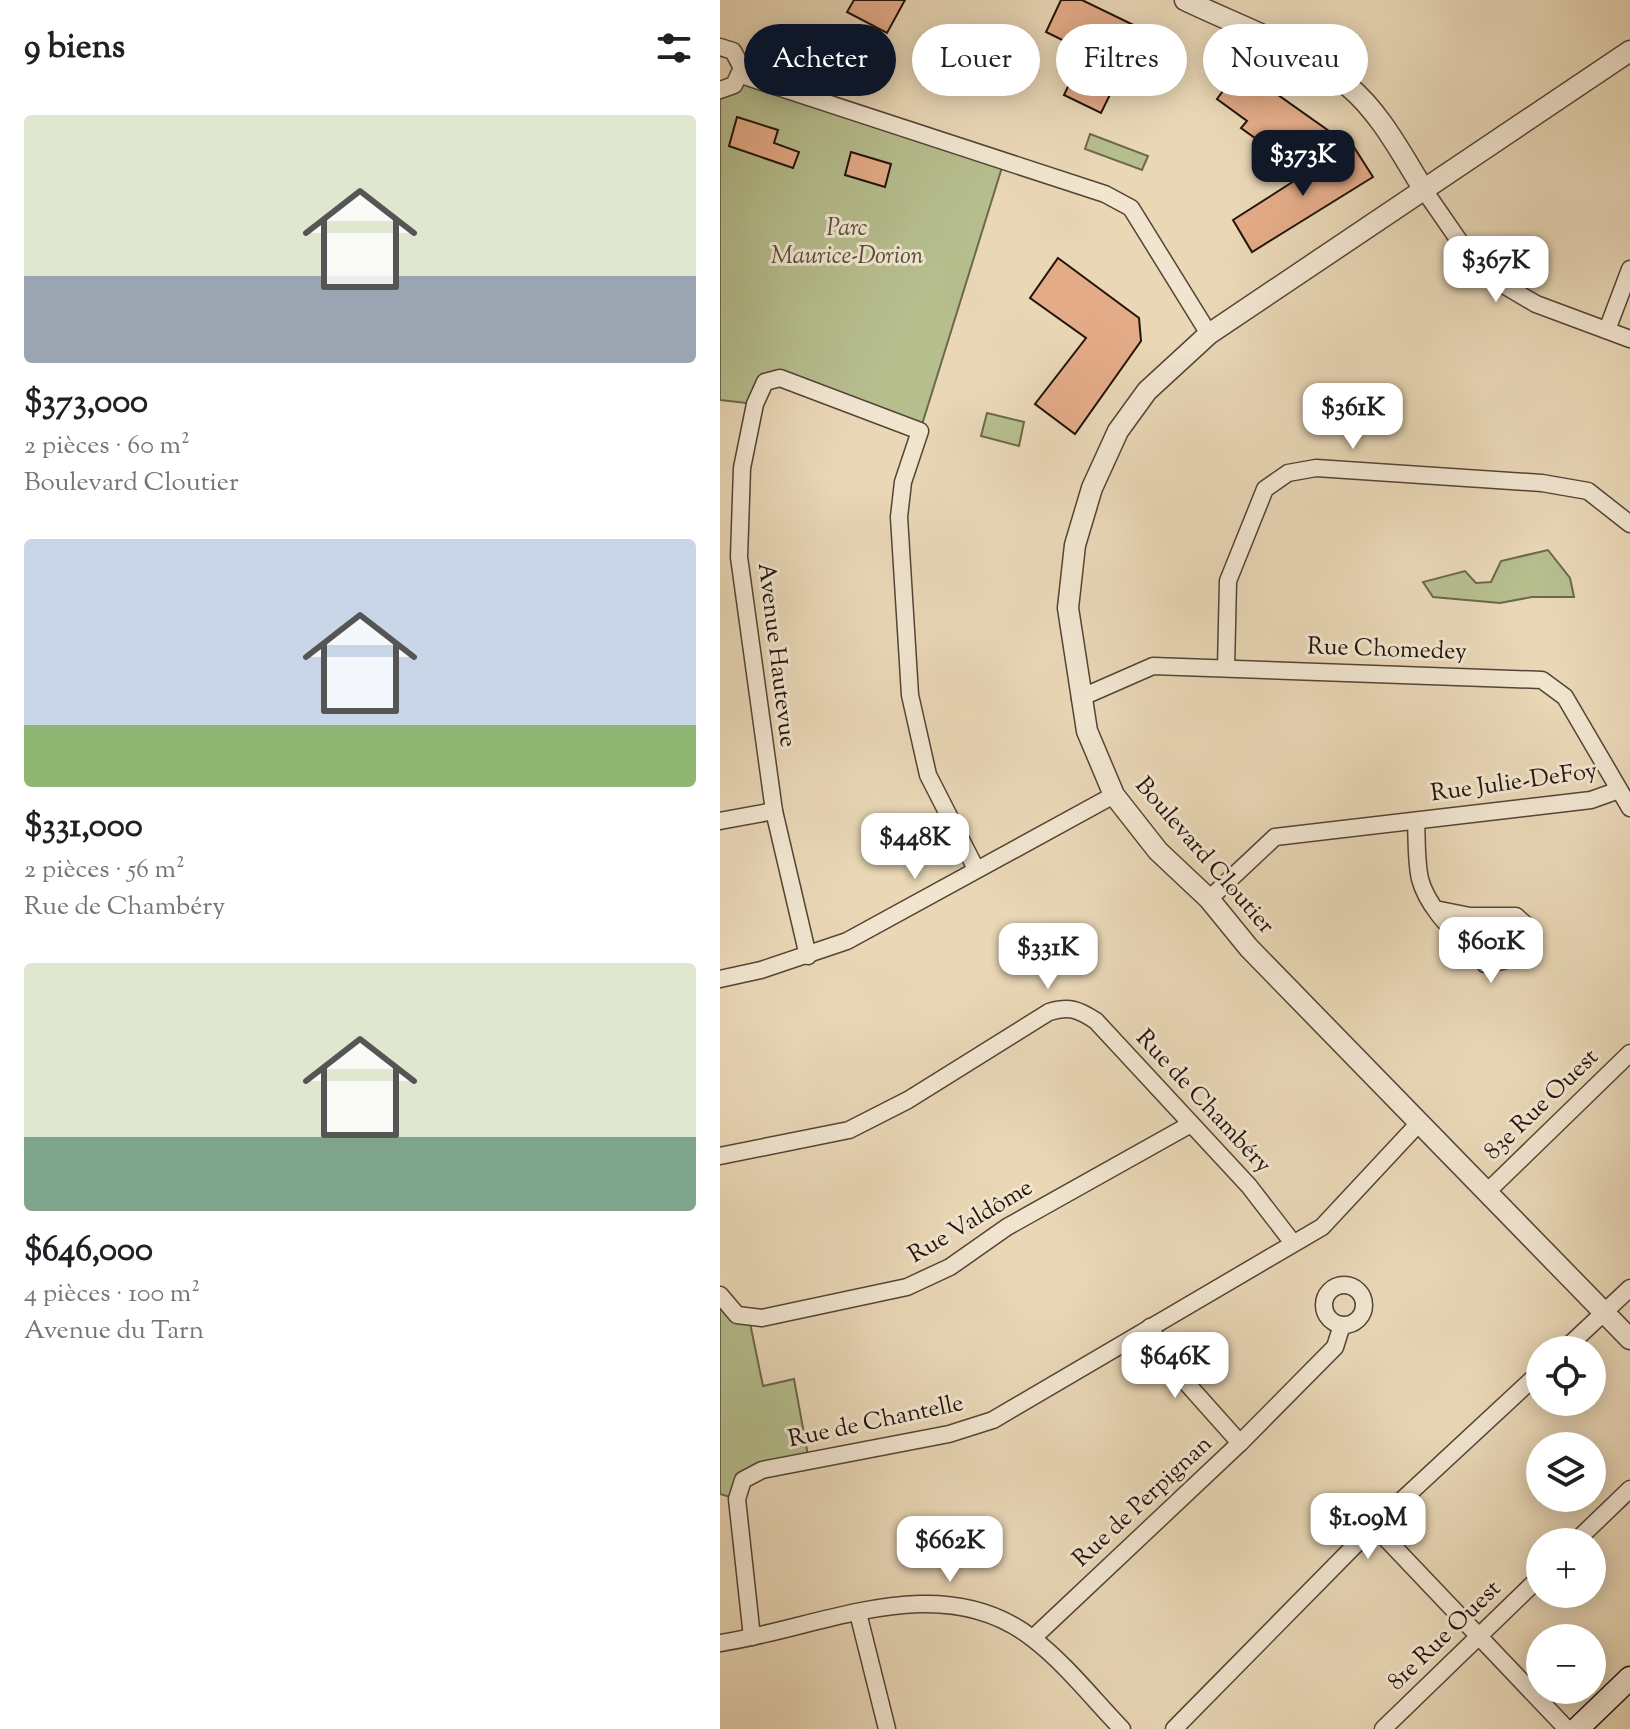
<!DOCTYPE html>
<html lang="fr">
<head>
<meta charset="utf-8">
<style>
	body { margin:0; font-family:"Sorts Mill Goudy",serif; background:#f6f6f6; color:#202124; height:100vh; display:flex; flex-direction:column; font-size:30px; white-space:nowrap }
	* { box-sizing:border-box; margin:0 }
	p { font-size:26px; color:#757577 }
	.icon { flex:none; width:44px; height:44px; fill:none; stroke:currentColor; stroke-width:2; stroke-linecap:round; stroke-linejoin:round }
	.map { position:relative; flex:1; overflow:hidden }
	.details { display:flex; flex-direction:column; background:#fff; width:720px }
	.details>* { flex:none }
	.banner { position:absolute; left:24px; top:24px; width:760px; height:72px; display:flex; gap:16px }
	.fabs { position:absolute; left:806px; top:1336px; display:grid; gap:16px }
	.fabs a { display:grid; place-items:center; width:80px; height:80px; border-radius:50%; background:#fff; box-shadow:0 4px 20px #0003; font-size:40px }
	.price { position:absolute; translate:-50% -68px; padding:0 18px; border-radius:16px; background:#fff; color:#222; font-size:26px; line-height:52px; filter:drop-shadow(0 2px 4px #0008) }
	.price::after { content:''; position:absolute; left:50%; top:48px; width:24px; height:18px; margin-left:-12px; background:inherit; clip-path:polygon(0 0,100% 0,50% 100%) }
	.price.current { background:#111827; color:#fff }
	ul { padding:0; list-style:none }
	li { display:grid; align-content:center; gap:16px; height:424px; padding:0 24px }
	li span { display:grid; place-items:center; height:248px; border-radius:8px; color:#555 }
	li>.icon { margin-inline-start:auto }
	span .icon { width:144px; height:144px; fill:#fffc; stroke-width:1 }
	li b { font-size:34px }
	h2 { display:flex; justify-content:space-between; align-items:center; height:96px; padding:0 24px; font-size:34px }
	.pill { padding:0 28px; border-radius:36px; background:#fff; box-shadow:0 4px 20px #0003; font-size:28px; line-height:72px }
	.pill.current { background:#111827; color:#fff }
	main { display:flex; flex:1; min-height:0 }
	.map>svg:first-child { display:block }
</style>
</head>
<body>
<main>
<section class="details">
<h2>9 biens<svg class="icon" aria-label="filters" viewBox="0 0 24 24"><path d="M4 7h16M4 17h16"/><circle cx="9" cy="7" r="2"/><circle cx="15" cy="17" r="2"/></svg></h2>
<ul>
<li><span style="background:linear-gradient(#dfe7d0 65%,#9aa5b1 0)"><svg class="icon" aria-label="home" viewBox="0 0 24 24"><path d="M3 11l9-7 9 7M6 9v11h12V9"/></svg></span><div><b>$373,000</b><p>2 pièces · 60 m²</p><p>Boulevard Cloutier</p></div></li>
<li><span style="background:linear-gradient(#c9d6e8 75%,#8fb573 0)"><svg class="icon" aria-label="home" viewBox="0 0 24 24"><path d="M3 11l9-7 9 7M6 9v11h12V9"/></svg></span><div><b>$331,000</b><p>2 pièces · 56 m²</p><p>Rue de Chambéry</p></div></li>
<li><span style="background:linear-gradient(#dfe7d0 70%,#7fa58c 0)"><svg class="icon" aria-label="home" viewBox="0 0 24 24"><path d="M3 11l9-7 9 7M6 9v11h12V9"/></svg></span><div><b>$646,000</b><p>4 pièces · 100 m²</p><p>Avenue du Tarn</p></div></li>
</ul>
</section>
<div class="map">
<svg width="910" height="1729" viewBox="0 0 910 1729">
	<rect width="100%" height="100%" fill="#e9d7b6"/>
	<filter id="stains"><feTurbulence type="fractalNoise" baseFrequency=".0025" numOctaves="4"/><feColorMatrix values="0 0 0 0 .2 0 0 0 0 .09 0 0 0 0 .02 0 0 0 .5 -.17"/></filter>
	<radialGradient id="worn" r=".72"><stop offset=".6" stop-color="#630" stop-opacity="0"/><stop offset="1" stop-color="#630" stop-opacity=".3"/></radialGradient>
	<!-- green -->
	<g fill="#b6be8e" stroke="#6c684c" stroke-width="2">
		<path d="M18,80L284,161L200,431L60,378L35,404L0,400V90Z"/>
		<path d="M370,134L428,156L422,170L365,149Z"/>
		<path d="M267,413L304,422L299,446L261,436Z"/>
		<path d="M828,550L850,578L854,597H812L780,603L713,597L703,582L745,571L756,583L771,582L781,561Z"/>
		<path d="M0,1300L29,1318L43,1386L74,1379L89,1461L42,1470L17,1499L0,1494Z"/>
	</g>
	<!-- building -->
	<g fill="#e4ab88" stroke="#22130a" stroke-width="2">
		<path d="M134,0H185L167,33L127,12Z"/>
		<path d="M341,0H362L430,33L412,71L404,66L381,113L344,95L365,51L326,32Z"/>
		<path d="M520,68L609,131L586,164L553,141L549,148L521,128L527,121L497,99Z"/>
		<path d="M17,117L58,130L54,143L79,152L73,168L9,146Z"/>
		<path d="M632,144L653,177L532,252L513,220Z"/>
		<path d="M131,152L171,164L165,187L125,175Z"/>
		<path d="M338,258L419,318L421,341L355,434L315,404L366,338L310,298Z"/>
	</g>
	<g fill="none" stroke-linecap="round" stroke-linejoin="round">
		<!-- minor casing -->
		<g stroke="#544435" stroke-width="19">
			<g id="minor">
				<path d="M0,47L13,51L22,68L14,85L0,90"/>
				<path d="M21,75L385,194L411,208L489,334"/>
				<path d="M704,190L760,271L816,304L910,339"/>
				<path d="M887,330L910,269"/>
				<path d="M506,668L508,581L545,489L568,473L596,468L822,483L868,491L910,524"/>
				<path d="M360,698L433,666L822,680L845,697L910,808"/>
				<path d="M0,821L54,811"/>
				<path d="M696,822C697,840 696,861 700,879C709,913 743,939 765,964L783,961L804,935L805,924L796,916H750L715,909"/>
				<path d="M489,899L555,837L871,800L899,790"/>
				<path d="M88,956L54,811L19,557L22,468L35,404L45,382L60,378L200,431L183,482L179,517L190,695L208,775L256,869"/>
				<path d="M0,979L41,970L127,941L394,795"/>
				<path d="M0,1156L129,1130L188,1100L329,1012C349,1006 358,1009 376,1021L529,1186L573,1243"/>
				<path d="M768,1191L910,1053"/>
				<circle cx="624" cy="1305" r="20"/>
				<path d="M0,1295L17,1315L42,1318L187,1287L230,1267L287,1227L471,1124"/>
				<path d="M430,1327L454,1369L520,1443"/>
				<path d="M844,1350L910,1288"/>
				<path d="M654,1526L847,1729"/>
				<path d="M855,1542L910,1489"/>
				<path d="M138,1613L167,1729"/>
				<path d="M32,1637L17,1499L23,1480L42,1470L229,1434L273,1420L602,1227L699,1123"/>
				<path d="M313,1638L520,1443L615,1347L622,1325"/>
				<path d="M0,1643C101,1628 220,1566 312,1638C345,1663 373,1699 402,1729"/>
				<path d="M454,1729L654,1526L820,1372"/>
				<path d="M663,1729L820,1577"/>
			</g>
		</g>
		<!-- tertiary casing -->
		<g stroke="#544435" stroke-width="23">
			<g id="tertiary">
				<path d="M465,0C518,26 583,47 628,86C660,112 682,155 704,190"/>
				<path d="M910,51L489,334L427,391L398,431L372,488L355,545L348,608L367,731L394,795L438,851L489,899L529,948L910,1339"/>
			</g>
		</g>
		<!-- secondary casing -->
		<g stroke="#22130a" stroke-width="25">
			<path id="secondary" d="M857,1729L910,1678"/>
		</g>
		<!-- minor -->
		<use href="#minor" stroke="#f1e5d0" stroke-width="16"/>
		<!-- tertiary -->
		<use href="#tertiary" stroke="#f1e5d0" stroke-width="20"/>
		<!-- secondary -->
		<use href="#secondary" stroke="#f1e5d0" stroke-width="22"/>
	</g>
	<g text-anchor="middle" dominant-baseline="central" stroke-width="6" stroke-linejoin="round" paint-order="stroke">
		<!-- park labels -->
		<g font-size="24" font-style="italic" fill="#564f38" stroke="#f1e5d0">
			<text x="127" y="229">Parc<tspan x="127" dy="28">Maurice-Dorion</tspan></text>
		</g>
		<!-- street labels -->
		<g font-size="24" fill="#22130a" stroke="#f1e5d0">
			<text transform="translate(667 650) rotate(2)">Rue Chomedey</text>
			<text transform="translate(56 655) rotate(83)">Avenue Hautevue</text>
			<text transform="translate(794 783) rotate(-8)">Rue Julie-DeFoy</text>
			<text transform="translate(484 856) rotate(49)">Boulevard Cloutier</text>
			<text transform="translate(483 1102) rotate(47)">Rue de Chambéry</text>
			<text transform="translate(822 1105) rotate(-44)">83e Rue Ouest</text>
			<text transform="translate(251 1222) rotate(-31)">Rue Valdôme</text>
			<text transform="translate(156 1422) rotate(-12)">Rue de Chantelle</text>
			<text transform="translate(423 1502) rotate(-43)">Rue de Perpignan</text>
			<text transform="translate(725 1636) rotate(-44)">81e Rue Ouest</text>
		</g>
	</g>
	<rect width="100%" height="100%" filter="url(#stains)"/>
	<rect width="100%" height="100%" fill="url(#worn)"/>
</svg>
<div class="fabs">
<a><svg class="icon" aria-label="locate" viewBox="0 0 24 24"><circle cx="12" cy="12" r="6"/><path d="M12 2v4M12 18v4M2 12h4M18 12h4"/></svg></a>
<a><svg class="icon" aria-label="layers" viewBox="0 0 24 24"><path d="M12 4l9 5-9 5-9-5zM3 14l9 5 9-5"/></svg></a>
<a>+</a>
<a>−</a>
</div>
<b class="price current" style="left:583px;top:198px">$373K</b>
<b class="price" style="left:776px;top:304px">$367K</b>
<b class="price" style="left:633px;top:451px">$361K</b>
<b class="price" style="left:195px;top:881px">$448K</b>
<b class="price" style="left:771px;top:985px">$601K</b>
<b class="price" style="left:328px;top:991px">$331K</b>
<b class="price" style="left:455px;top:1400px">$646K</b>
<b class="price" style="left:648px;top:1561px">$1.09M</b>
<b class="price" style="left:230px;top:1584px">$662K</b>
<div class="banner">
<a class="pill current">Acheter</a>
<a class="pill">Louer</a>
<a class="pill">Filtres</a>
<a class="pill">Nouveau</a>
</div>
</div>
</main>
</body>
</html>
